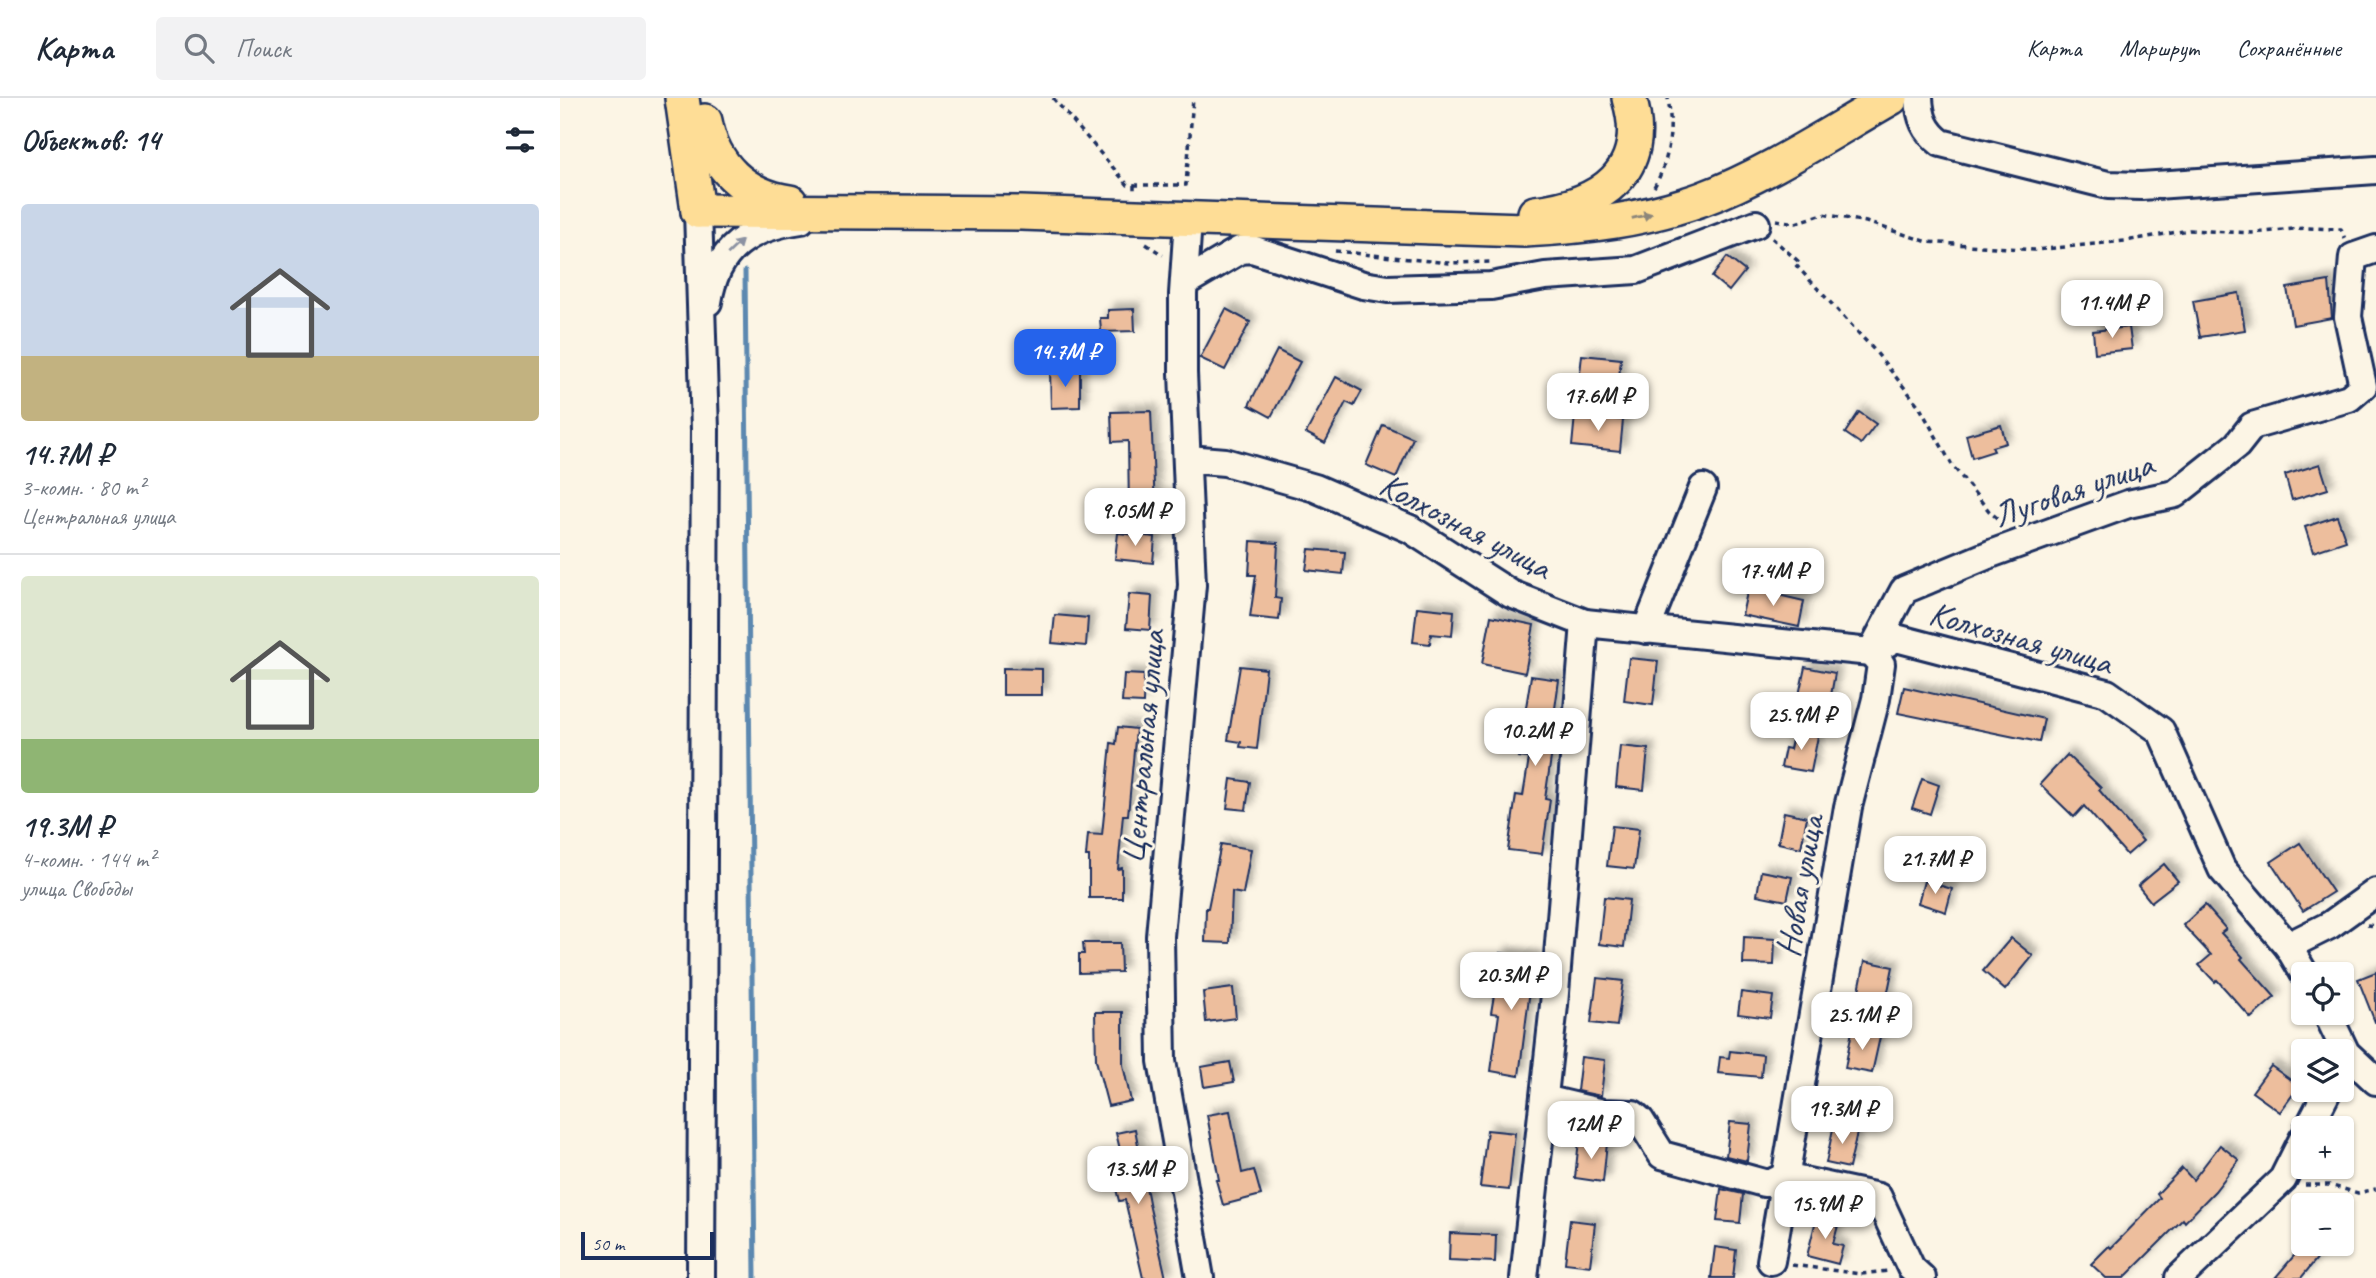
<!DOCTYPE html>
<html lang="ru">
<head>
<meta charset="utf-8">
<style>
	body { margin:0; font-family:Caveat,sans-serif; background:#f2f2f3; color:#1f2937; height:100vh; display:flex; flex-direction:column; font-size:26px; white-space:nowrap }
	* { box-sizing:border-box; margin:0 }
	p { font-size:23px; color:#747a83 }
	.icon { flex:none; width:38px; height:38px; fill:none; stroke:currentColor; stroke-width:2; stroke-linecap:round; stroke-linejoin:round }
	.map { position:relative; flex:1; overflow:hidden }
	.panel { display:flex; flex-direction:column; background:#fff; width:560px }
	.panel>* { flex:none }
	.buttons { position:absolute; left:1731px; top:864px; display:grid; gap:14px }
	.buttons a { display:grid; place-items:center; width:63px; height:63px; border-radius:7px; background:#fff; box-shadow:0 2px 5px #0004; font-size:35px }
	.scale { position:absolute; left:21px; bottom:18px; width:133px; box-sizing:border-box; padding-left:7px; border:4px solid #1b2f5e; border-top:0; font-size:19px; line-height:24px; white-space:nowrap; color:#1b2f5e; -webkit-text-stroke:5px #fcf5e5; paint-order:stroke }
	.price { position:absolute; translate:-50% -60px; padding:0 16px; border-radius:14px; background:#fff; color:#222; font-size:23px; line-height:46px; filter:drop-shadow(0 2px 4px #0008) }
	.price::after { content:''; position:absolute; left:50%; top:42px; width:21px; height:16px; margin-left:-10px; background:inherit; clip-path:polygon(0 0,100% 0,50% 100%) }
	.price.active { background:#2563eb; color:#fff }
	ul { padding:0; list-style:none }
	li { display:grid; align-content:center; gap:14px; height:371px; padding:0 21px }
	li+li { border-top:2px solid #e0e1e3 }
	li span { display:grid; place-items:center; height:217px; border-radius:7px; color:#555 }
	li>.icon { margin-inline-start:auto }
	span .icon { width:126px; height:126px; fill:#fffc; stroke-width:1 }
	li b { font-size:30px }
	h2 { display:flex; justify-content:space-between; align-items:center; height:84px; padding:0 21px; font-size:30px }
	header { display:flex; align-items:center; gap:42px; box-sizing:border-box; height:98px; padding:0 35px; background:#fff; border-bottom:2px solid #e0e1e3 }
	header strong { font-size:33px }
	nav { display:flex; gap:38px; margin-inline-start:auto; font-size:24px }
	.search { width:490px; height:63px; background:#f2f2f3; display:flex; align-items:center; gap:18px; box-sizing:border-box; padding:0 24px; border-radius:7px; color:#747a83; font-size:26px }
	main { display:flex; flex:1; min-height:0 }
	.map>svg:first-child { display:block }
</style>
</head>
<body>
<header>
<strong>Карта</strong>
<div class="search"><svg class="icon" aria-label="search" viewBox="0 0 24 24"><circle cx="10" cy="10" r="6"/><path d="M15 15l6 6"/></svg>Поиск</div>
<nav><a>Карта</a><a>Маршрут</a><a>Сохранённые</a></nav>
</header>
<main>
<section class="panel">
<h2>Объектов: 14<svg class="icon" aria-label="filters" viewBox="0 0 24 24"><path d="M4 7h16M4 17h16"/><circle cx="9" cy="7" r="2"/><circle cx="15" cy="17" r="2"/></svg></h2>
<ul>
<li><span style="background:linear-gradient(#c9d6e8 70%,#c2b280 0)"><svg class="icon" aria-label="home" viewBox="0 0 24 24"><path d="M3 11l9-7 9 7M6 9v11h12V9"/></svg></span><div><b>14.7M ₽</b><p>3-комн. · 80 m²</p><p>Центральная улица</p></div></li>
<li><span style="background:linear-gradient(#dfe7d0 75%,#8fb573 0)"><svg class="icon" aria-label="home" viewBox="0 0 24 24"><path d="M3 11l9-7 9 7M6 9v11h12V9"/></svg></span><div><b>19.3M ₽</b><p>4-комн. · 144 m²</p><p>улица Свободы</p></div></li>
</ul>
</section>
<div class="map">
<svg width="1816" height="1180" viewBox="0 0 1816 1180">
	<defs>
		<filter id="shadow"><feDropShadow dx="6" dy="-6" stdDeviation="3.5" flood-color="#0004"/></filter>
	</defs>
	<rect width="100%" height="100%" fill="#fcf5e5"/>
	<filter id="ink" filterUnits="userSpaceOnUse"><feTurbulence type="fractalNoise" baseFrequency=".0143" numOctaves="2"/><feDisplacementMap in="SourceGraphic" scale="14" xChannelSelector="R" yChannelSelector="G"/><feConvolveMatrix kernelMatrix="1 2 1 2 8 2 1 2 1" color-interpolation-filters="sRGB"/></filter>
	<g filter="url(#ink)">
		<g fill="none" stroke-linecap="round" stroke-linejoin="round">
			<!-- stream -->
			<path stroke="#5b88b0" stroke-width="5" d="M185,173L195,1180"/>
		</g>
		<!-- building -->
		<g fill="#edbe9d" stroke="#1b2f5e" stroke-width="2" filter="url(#shadow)">
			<path d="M1167,159L1185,173L1169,193L1152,179Z"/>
			<path d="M1769,183L1772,220L1733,227L1727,190Z"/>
			<path d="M1679,195L1685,232L1640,239L1633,203Z"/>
			<path d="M574,211L575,233L541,234L540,220H548V212Z"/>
			<path d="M666,211L690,224L665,272L640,260Z"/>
			<path d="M1569,229L1572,251L1535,255L1533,233Z"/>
			<path d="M717,252L740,264L711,319L689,307Z"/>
			<path d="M1022,257L1061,261L1058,288L1019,284Z"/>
			<path d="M520,272V309L491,310L490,273Z"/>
			<path d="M776,279L802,293L794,308L786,304L765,345L746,335Z"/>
			<path d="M591,313L595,411L569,412L568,343L552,344L551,314Z"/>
			<path d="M1299,314L1316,326L1301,346L1285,335Z"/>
			<path d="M1015,317L1063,322L1060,353L1012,348Z"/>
			<path d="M823,327L853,340L836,380L806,367Z"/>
			<path d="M1441,327L1446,345L1432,349L1434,353L1412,360L1406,337Z"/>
			<path d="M1760,366L1768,391L1732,402L1725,377Z"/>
			<path d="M1777,418L1786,443L1753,454L1745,429Z"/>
			<path d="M558,435L595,439L593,465L555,461Z"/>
			<path d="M691,443L718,445L715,500L721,501L719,522L690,519L696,477H689Z"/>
			<path d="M749,451L785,454L783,476L746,472Z"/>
			<path d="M1188,490L1244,503L1239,529L1182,517Z"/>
			<path d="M569,496L592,498L590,532L566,530Z"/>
			<path d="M857,509L894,513L892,538L871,536L870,546L853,544Z"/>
			<path d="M495,517L528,520L526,548L492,545Z"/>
			<path d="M931,518L974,527L965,575L922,566Z"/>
			<path d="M1069,560L1098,563L1093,607L1064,603Z"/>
			<path d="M680,568L706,571L697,651L680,649L681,644L668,642Z"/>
			<path d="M1245,569L1275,575L1270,603L1239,597Z"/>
			<path d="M443,570L482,571V597H443Z"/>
			<path d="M564,576L584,577L583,605L562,604Z"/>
			<path d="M971,578L999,582L991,639H994L985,701L990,702L982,756L948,752L956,697L963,698L969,660L958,659Z"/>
			<path d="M1344,589L1484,621L1479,644L1338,615Z"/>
			<path d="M558,629L576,631L568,717H563L558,771L562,770V800H529V758H526L528,736L542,737L551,645L556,646Z"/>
			<path d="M1234,633L1258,638L1251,674L1221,669L1225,650L1230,651Z"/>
			<path d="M1060,648L1088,651L1084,692L1056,689Z"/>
			<path d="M1507,657L1541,690L1539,692L1583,743L1567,757L1524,708L1514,719L1480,686Z"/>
			<path d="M671,681L690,684L686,712L667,710Z"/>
			<path d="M1362,681L1379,687L1370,716L1352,710Z"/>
			<path d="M1224,714L1247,719L1241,750L1218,745Z"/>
			<path d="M1052,728L1079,731L1074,771L1047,768Z"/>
			<path d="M1740,745L1773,794L1743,813L1711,764Z"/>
			<path d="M661,746L691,751L683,796L672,794L670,845L645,844L646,810H648Z"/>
			<path d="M1604,766L1618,783L1591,804L1578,788Z"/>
			<path d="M1201,773L1232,779L1227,803L1197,797Z"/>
			<path d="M1364,783L1392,791L1386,814L1358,805Z"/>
			<path d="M1044,799L1069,802L1064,849L1039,846Z"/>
			<path d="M1645,807L1666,831L1661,835L1683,859L1681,861L1715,899L1691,920L1657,882L1655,884L1639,867L1651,857L1623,827Z"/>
			<path d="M1184,839L1215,841L1214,867L1183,866Z"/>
			<path d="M1451,840L1473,858L1445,892L1423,873Z"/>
			<path d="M523,845H560L561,874L519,875V856H524Z"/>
			<path d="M941,855L974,860L959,978L931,973L939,916L931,915Z"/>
			<path d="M1305,863L1333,869L1325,908L1297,902Z"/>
			<path d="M1816,874V924H1815L1798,881Z"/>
			<path d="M1037,880L1063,883L1057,928L1031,925Z"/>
			<path d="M673,890L676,920L646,924L643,894Z"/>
			<path d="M1181,894L1213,898L1210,920L1178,916Z"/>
			<path d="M535,914H563V967L571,1003L548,1008L536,962Z"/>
			<path d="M1292,933L1320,939L1312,975L1285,970Z"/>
			<path d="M1170,953L1203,957L1201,979L1158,975L1160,959L1169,960Z"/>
			<path d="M1021,959L1045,962L1041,998L1017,993Z"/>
			<path d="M670,964L674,984L644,989L641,969Z"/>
			<path d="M1711,968L1739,988L1720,1014L1692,994Z"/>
			<path d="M670,1013L682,1075L694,1072L701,1097L663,1107L656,1082H659L647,1017Z"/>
			<path d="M1170,1024L1191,1026L1187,1063L1166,1058Z"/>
			<path d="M1274,1026L1298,1030L1289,1070L1266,1065Z"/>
			<path d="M575,1031L590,1110L606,1180H583L565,1102L559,1103L552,1075L565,1072L556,1035Z"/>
			<path d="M927,1032L955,1035L949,1092L920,1089Z"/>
			<path d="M1019,1042L1047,1045L1043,1084L1015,1080Z"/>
			<path d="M1660,1047L1679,1062L1655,1093L1625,1124L1623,1121L1564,1180H1546L1531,1166L1549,1148L1551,1150L1600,1100L1597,1096L1622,1070L1633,1082Z"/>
			<path d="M1161,1091L1183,1096L1180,1125L1157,1123Z"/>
			<path d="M1257,1118L1279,1124L1273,1146L1283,1148L1278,1166L1247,1158Z"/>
			<path d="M1010,1122L1035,1125L1030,1168L1005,1165Z"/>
			<path d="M890,1135L936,1137L935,1164L889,1162Z"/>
			<path d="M1744,1146H1769L1741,1180H1715Z"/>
			<path d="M1155,1149L1176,1152L1173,1180H1151Z"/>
		</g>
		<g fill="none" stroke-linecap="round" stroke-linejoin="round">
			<!-- minor casing -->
			<g stroke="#1b2f5e" stroke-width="32">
				<g id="minor">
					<path d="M1359,0C1360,20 1365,33 1381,45L1548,87L1581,88L1816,72"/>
					<path d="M138,113L145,332L141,1180"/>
					<path d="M628,122L623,196V275L632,487L600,838L602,963L640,1180"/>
					<path d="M624,185L680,152L692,151L803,187L828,191L931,188L985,178L1076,172L1196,126"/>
					<path d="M148,204C156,150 190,129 241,122"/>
					<path d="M628,361L665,364L755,390L850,431L951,496L1025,525L1311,554L1336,540L1547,595L1601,633L1662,771L1728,848L1745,877"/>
					<path d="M1086,532L1143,390"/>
					<path d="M1728,848L1770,827L1816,794"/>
					<path d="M1767,915L1786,955L1816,983"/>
					<path d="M984,1001L1043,1015L1073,1016L1080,1022L1102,1057L1204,1085H1211L1224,1079L1318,1099L1351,1170L1362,1180"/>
					<path d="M1748,1031L1768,992"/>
					<path d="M1211,1163L1288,709L1316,601L1321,566L1311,554L1344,492L1433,455L1568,406L1615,396L1677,347L1692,328L1789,300L1803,288L1788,219L1793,159L1816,151"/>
					<path d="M964,1180L994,907L1025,525"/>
					<path d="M1619,1180L1723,1081L1743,1041"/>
				</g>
			</g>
			<!-- major casing -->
			<g stroke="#1b2f5e" stroke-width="38">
				<g id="major">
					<path d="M122,0L138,113"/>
					<path d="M145,23C153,68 185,98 230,104"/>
					<path d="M138,113L461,115L964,132C1025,129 1084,122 1142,101C1205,78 1273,33 1331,0"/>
					<path d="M975,115C1040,107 1092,74 1069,0"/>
				</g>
			</g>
			<!-- path -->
			<g stroke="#1b2f5e" stroke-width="3.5" stroke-dasharray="5 5" stroke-linecap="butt">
				<path d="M493,0L568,87H574V94"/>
				<path d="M574,87H626L633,0"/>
				<path d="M1094,89C1110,62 1113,30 1108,0"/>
				<path d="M1216,122L1236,125L1263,116L1306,124L1368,144L1474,152L1565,143L1629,132L1692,135L1745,130L1781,131L1785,141"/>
				<path d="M1212,140L1238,163L1235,166L1315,253L1359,308L1392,367L1429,413L1446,428"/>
				<path d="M586,146L603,157"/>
				<path d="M775,153L888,165L934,164"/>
				<path d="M1807,827L1816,828"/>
				<path d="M1745,1087H1769L1798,1095L1816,1091"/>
				<path d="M1232,1167L1301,1176L1328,1173"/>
			</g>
			<!-- minor -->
			<use href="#minor" stroke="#fcf5e5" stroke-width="26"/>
			<!-- major -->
			<use href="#major" stroke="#fedd96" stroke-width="33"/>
		</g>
		<!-- one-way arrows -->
		<defs><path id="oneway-solid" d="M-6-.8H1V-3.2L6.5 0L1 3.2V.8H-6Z" transform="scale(1.75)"/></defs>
		<use fill="#8c867a" href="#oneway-solid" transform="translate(1082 118) rotate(-13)"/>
		<use fill="#8c92a2" href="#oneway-solid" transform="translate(175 149) rotate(-43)"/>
	</g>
	<g text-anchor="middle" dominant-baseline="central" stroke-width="6" stroke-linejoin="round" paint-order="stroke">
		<!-- street labels -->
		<g font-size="35" fill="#1b2f5e" stroke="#fcf5e5">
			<text transform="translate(1513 391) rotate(-19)">Луговая улица</text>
			<text transform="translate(906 427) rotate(28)">Колхозная улица</text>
			<text transform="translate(1461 539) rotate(16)">Колхозная улица</text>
			<text transform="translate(582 649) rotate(-85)">Центральная улица</text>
			<text transform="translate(1239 788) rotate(-80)">Новая улица</text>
		</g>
	</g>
</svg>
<div class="buttons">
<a><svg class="icon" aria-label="locate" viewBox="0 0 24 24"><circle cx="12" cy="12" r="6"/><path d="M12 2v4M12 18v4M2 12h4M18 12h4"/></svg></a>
<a><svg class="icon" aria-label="layers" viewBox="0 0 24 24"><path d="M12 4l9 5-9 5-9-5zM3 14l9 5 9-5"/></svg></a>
<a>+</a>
<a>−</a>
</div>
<div class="scale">50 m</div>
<b class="price" style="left:1552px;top:242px">11.4M ₽</b>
<b class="price active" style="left:505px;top:291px">14.7M ₽</b>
<b class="price" style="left:1038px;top:335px">17.6M ₽</b>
<b class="price" style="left:575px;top:450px">9.05M ₽</b>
<b class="price" style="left:1213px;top:510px">17.4M ₽</b>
<b class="price" style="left:1241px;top:654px">25.9M ₽</b>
<b class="price" style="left:975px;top:670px">10.2M ₽</b>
<b class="price" style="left:1375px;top:798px">21.7M ₽</b>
<b class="price" style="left:951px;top:914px">20.3M ₽</b>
<b class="price" style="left:1302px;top:954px">25.1M ₽</b>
<b class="price" style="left:1282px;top:1048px">19.3M ₽</b>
<b class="price" style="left:1031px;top:1063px">12M ₽</b>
<b class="price" style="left:578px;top:1108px">13.5M ₽</b>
<b class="price" style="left:1265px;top:1143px">15.9M ₽</b>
</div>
</main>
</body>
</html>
